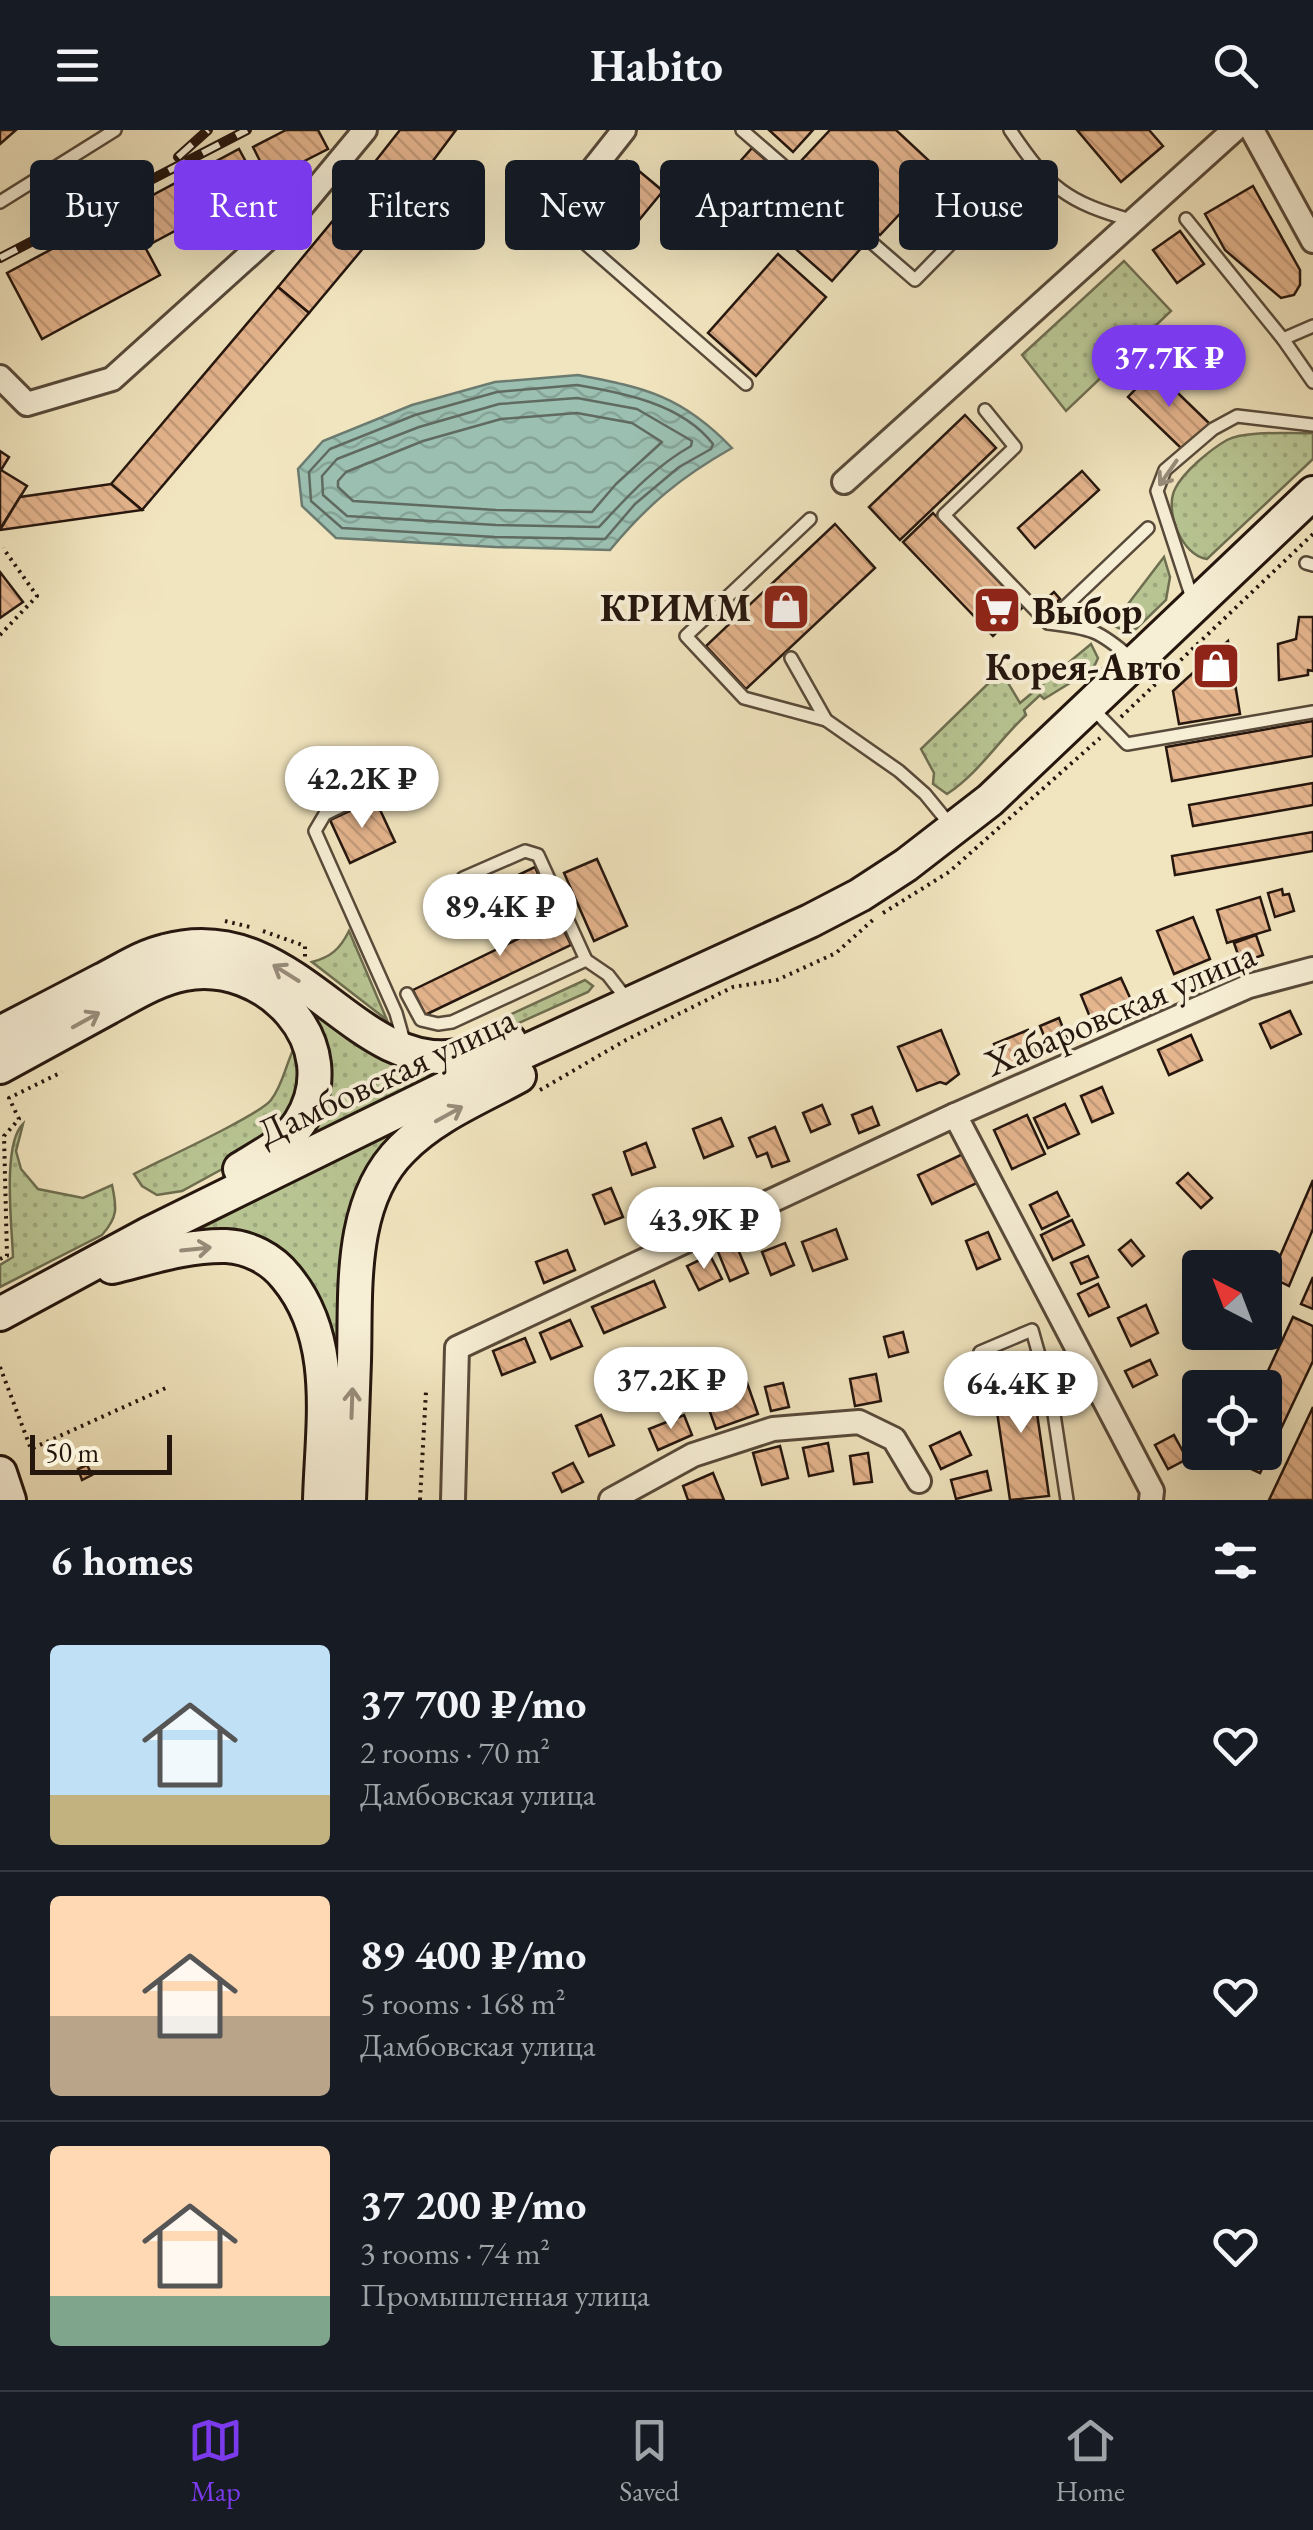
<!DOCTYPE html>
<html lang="en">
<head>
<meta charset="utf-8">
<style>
	body { margin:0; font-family:"EB Garamond",serif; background:#20242c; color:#f1f3f6; height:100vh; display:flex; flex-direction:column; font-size:38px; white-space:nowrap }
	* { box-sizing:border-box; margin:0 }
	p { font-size:32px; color:#9ea1a6 }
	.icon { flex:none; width:55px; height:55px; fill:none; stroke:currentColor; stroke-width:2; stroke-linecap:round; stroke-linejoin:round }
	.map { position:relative; height:1370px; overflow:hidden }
	.details { display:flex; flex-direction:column; background:#171b24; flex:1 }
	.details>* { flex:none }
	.guide { position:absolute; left:30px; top:30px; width:1255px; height:90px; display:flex; gap:20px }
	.needle { width:65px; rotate:318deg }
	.controls { position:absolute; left:1182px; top:1120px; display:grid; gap:20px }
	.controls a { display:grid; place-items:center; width:100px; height:100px; border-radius:10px; background:#171b24; box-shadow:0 10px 40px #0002; font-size:50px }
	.scale { position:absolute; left:30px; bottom:25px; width:142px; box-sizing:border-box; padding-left:10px; border:5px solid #25160e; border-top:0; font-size:28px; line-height:35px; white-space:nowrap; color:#25160e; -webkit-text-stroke:8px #f6eed5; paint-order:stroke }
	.price { position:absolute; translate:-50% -85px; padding:0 22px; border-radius:35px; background:#fff; color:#222; font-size:32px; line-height:65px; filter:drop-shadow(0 2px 5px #0008) }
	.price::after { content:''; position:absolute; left:50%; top:60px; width:30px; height:22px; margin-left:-15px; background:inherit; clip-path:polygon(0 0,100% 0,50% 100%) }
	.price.on { background:#7c3aed; color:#fff }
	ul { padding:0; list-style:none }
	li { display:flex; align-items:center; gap:30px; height:250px; padding:0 50px }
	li+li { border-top:2px solid #363941 }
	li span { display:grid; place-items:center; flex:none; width:280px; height:200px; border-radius:10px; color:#555 }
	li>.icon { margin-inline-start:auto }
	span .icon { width:120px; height:120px; fill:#fffc; stroke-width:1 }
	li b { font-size:42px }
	h2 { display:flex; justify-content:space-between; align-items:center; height:120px; padding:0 50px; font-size:42px }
	.tag { padding:0 35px; border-radius:10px; background:#171b24; box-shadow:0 10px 40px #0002; font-size:35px; line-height:90px }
	.tag.on { background:#7c3aed; color:#fff }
	header { display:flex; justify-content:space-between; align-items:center; height:130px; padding:0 50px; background:#171b24; font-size:45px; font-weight:700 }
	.tabs { display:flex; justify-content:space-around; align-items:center; height:140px; border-top:2px solid #363941; background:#171b24; font-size:28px; color:#9ea1a6 }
	.tabs a { display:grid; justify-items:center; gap:5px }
	.tabs .on { color:#7c3aed }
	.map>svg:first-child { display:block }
</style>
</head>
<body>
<header><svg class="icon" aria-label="menu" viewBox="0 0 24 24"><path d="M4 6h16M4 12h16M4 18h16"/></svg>Habito<svg class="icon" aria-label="search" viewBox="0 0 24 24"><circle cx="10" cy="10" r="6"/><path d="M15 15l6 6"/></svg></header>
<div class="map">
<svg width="1313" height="1370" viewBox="0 0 1313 1370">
	<defs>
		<pattern id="grass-dots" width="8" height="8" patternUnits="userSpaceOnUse" patternTransform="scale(2.5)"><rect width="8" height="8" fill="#b8c593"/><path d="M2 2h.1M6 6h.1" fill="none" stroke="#9ea87e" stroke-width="1.8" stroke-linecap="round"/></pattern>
		<pattern id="water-waves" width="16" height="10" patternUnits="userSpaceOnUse" patternTransform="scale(2.5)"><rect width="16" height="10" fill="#9bbfb1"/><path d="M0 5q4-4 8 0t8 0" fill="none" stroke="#85a397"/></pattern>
		<pattern id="building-back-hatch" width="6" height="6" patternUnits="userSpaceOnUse" patternTransform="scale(2.5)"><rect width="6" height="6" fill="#e5b58e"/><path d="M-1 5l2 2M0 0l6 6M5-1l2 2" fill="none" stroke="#c49b79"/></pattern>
	</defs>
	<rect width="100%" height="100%" fill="#f1e5bf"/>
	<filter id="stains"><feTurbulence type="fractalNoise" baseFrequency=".002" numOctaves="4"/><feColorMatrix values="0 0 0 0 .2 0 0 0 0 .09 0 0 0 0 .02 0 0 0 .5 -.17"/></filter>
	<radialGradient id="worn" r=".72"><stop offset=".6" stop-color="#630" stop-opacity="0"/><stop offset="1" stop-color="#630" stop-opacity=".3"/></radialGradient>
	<!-- grass -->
	<g fill="url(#grass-dots)" stroke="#6e6e50" stroke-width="2.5">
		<path d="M1124,131L1171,181L1066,281L1022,225Z"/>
		<path d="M1313,303V329L1207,429C1182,426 1164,381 1175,359C1183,342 1211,319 1227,310C1245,300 1291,304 1313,303Z"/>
		<path d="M1164,427L1170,447L1166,470L1136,499L1127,502L1112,495Z"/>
		<path d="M1091,514L1098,528L1094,537L1083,545L1044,569L1040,565L1024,580L1026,585C998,611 979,643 947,664L933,654L934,643L921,619L1001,541L1020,573Z"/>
		<path d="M349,801L387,890L312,832C331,827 340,819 349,801Z"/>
		<path d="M585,850L593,856L588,862L474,913H449Z"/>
		<path d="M299,869C343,899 379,931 432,947L309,1006Z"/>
		<path d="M296,914L303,941L284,994L246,1026L182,1061L157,1065L142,1056L134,1044C157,1032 260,985 271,970C284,953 286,932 296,914Z"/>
		<path d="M23,994L16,1021L21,1039L38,1059L83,1068L112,1055C117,1078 118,1087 102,1105L0,1157V1135L13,1127C12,1097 2,1014 23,994Z"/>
		<path d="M398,998C329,1078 340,1140 337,1239L322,1178L190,1104Z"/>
	</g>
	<!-- water -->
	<path fill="url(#water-waves)" stroke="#6c7b70" stroke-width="2.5" d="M578,245C646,258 682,266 732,318C681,347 648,374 610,420L495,417L336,408L302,376L298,339L323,311L412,275L495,252Z"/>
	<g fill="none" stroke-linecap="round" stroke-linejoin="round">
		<!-- shore -->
		<g stroke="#606a60" stroke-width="2.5">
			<path d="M577,255C624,263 682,274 713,314L711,319L679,337L635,374L605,409L495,407L342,398L311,371L309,342L330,319L415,285L497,262Z"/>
			<path d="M577,268L637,279L692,311L691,316C654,337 628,366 599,397L496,395L347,386L323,365L322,346L337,329L419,297L499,274Z"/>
			<path d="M577,283L632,293L662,312L616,354L592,382L496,380L353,371L338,357V351L346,342L423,311L501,289Z"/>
		</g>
	</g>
	<!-- building -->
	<g fill="url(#building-back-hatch)" stroke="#25160e" stroke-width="2.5">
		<path d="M0,0H16L0,14Z"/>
		<path d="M286,0H318L328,19L269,49L253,17Z"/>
		<path d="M456,0L406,67L370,38L400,0Z"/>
		<path d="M769,0H813L793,22Z"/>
		<path d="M830,0H896L940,41L880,105L801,31Z"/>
		<path d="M1077,0H1149L1163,16L1121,52Z"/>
		<path d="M752,18L863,116L832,151L721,53Z"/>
		<path d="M239,19L259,56L145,117L160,145L42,209L7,143Z"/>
		<path d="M627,31L663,61L635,95L599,65Z"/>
		<path d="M374,41L406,67L309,183L278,157Z"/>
		<path d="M1253,56L1300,140V155L1294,165L1281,168L1225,120L1205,84Z"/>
		<path d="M1180,101L1204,134L1177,153L1153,120Z"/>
		<path d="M778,124L826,167L756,246L708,203Z"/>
		<path d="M278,157L309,183L142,380L111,354Z"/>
		<path d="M1154,240L1210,294L1184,321L1128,267Z"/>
		<path d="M965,285L996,318L900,410L869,377Z"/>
		<path d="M0,321L9,327L1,340L27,356L0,399Z"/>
		<path d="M1082,341L1099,360L1035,418L1018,398Z"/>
		<path d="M111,354L142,380L0,400L20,367Z"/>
		<path d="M933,383L1023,477L993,506L903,412Z"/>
		<path d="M835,394L875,438L746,559L706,516Z"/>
		<path d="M0,442L23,472L0,488Z"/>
		<path d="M1054,462L1060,469L1048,480L1041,473Z"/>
		<path d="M1299,487H1313V541L1308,540V545L1279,550L1278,514L1296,509Z"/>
		<path d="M1228,511L1240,584L1179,594L1173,561Z"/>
		<path d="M1313,591V626L1172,651L1166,617Z"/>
		<path d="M1313,653V675L1193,696L1189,675Z"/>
		<path d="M375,669L395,712L350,733L330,690Z"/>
		<path d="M1313,702V721L1175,745L1172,726Z"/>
		<path d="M597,729L627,796L594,811L564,743Z"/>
		<path d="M535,737L548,767L505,787L491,758Z"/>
		<path d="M1282,759L1283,765L1289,764L1294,781L1275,787L1268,763Z"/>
		<path d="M548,767L571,815L425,885L413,860L526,805L515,783Z"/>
		<path d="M1260,767L1270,800L1227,813L1217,780Z"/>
		<path d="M1193,787L1210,829L1174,844L1157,801Z"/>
		<path d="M1256,805L1263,825L1241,833L1234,813Z"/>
		<path d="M1121,848L1132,872L1108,881L1112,890L1094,897L1081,865Z"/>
		<path d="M1290,881L1301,904L1271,918L1260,894Z"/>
		<path d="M1059,888L1069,913L1050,921L1040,896Z"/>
		<path d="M941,900L959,944L946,954L940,952L917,961L898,917Z"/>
		<path d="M1028,900L1038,924L1004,938L994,914Z"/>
		<path d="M1191,905L1202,930L1169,945L1158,920Z"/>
		<path d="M1102,957L1113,983L1092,992L1081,966Z"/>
		<path d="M1065,974L1079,1004L1048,1018L1034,988Z"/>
		<path d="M822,975L830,994L811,1002L803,983Z"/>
		<path d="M872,977L879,995L859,1003L852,985Z"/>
		<path d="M1027,985L1045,1024L1012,1039L994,1000Z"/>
		<path d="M721,988L733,1016L704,1028L693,999Z"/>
		<path d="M775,997L789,1031L772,1037L767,1023L757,1027L749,1008Z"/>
		<path d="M646,1013L655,1037L632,1045L624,1022Z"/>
		<path d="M963,1024L977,1053L932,1074L918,1045Z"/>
		<path d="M1188,1043L1212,1068L1201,1078L1177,1053Z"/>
		<path d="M1313,1050V1099L1289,1156L1271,1147Z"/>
		<path d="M611,1058L623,1087L605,1094L593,1065Z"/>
		<path d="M1057,1062L1069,1086L1042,1099L1030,1075Z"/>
		<path d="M1072,1090L1084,1115L1053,1130L1041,1105Z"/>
		<path d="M836,1099L847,1129L813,1141L802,1112Z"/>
		<path d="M988,1102L1000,1129L977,1139L966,1111Z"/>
		<path d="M734,1110L748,1143L730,1151L716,1117Z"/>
		<path d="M1131,1110L1144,1126L1132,1136L1119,1120Z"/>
		<path d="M785,1113L794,1135L771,1145L762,1122Z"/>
		<path d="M567,1120L575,1140L544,1153L536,1132Z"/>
		<path d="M710,1125L722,1149L699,1160L687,1136Z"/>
		<path d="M1088,1126L1098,1147L1081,1154L1071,1133Z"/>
		<path d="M1313,1147V1179L1301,1174Z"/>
		<path d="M654,1151L665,1177L604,1203L592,1177Z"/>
		<path d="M1098,1154L1109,1177L1089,1186L1078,1164Z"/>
		<path d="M1146,1175L1158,1203L1131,1216L1118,1188Z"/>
		<path d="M1293,1187L1313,1196V1231L1260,1343L1227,1328L1230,1322H1265V1258H1260Z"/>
		<path d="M570,1190L582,1216L551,1229L540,1203Z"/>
		<path d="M903,1202L908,1222L889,1227L884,1207Z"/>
		<path d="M525,1208L535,1232L502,1245L493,1221Z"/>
		<path d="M1150,1230L1157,1245L1133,1257L1125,1241Z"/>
		<path d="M1031,1242L1049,1366L1010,1370L992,1248Z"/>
		<path d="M876,1244L881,1271L855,1276L850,1249Z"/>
		<path d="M746,1250L758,1284L716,1299L704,1265Z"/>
		<path d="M783,1253L789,1277L771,1281L765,1257Z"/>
		<path d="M1313,1277V1370H1269Z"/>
		<path d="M601,1285L614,1315L589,1326L576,1296Z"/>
		<path d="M684,1285L692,1305L658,1320L649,1299Z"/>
		<path d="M960,1302L971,1325L941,1339L930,1316Z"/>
		<path d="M1174,1305L1187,1329L1168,1339L1155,1315Z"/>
		<path d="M828,1313L833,1341L809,1346L803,1318Z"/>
		<path d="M780,1316L788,1348L762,1355L753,1323Z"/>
		<path d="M868,1323L872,1352L854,1354L850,1326Z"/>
		<path d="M573,1333L583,1352L562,1362L553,1343Z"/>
		<path d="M87,1335L92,1345L82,1350L78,1339Z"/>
		<path d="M987,1341L991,1360L956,1369L951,1350Z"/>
		<path d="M713,1343L724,1370H688L683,1356Z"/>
	</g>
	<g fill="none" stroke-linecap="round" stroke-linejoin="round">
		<!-- lane casing -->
		<g stroke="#584a3a" stroke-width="16">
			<g id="lane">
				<path d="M742,0L915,150L1031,32"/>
				<path d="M1010,0C1049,58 1066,72 1134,91"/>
				<path d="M0,72L115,0"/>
				<path d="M555,87L746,254"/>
				<path d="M1186,89L1283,209L1313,252"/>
				<path d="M1283,209L1313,196"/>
				<path d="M985,280L1015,317L944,385L1048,493C1091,498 1099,500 1132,529"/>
				<path d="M810,389L686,506L744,568L826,590"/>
				<path d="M1306,433L1313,435"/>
				<path d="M1193,471L1157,361L1165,340L1213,299L1237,286L1313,295"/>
				<path d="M1048,493L1148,398"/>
				<path d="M791,528L826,590L899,641L925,664L952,697"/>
				<path d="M1093,579L1127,614L1313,582"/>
				<path d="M391,652L325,684L315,701L396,883L405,915"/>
				<path d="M463,748L525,721L538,725L586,830L608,845L629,872"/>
				<path d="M407,864L421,890L438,894L452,892L586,830"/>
				<path d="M980,1222L1032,1200L1052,1271L1067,1370"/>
			</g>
		</g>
		<!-- street casing -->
		<g stroke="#584a3a" stroke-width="28">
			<g id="street">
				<path d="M1252,0L1313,111"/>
				<path d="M555,87L624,0"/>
				<path d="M0,247L27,274L112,249L297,82L365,0"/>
				<path d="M844,352L1234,0"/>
				<path d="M955,985L1152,1361L1151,1370"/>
				<path d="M453,1370L457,1218L955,985L1249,856L1313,839"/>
				<path d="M611,1370L693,1325L773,1299L859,1292L894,1309L919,1351"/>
			</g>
		</g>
		<!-- secondary casing -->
		<g stroke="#25160e" stroke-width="38">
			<g id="secondary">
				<path d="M0,903C34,885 68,868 102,850C122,840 143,826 165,821C293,786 353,943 457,926C474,923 492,915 509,910"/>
				<path d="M0,937C36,917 72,898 108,878C132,865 157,849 184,844C265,828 349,914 300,992C286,1014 261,1026 240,1039"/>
				<path d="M112,1137C149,1128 187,1115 226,1116C249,1117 272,1129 286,1147C338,1209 322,1295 320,1370"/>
				<path d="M0,1184L150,1103L441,960L810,791L860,765L906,735L990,670L1313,363"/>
				<path d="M0,1343L9,1370"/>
				<path d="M349,1370C351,1324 352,1278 354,1231C356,1162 348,1072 402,1019C434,986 479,968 519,946"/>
			</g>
		</g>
		<!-- path -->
		<g stroke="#25160e" stroke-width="4" stroke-dasharray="2.5 5" stroke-linecap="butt">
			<path d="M0,505L37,466L3,418"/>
			<path d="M1121,587L1313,404"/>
			<path d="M883,783L949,742L1100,608"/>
			<path d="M225,791L254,798"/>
			<path d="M263,801L305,816V827"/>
			<path d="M540,960L626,910L733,857L777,850L836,823L875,788"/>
			<path d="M0,1129L7,1126L4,1006L19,989L9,968L62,942"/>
			<path d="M0,1237L31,1319L168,1257"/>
			<path d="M420,1370L426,1261"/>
		</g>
		<!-- lane -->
		<use href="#lane" stroke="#f6eed5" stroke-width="11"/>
		<!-- street -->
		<use href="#street" stroke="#f6eed5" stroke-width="22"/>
		<!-- secondary -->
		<use href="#secondary" stroke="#f6eed5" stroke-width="32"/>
		<!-- rail casing -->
		<g stroke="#25160e" stroke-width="10">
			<g id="rail">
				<path d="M178,27L208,0"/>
				<path d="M0,128L247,0"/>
			</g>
		</g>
		<!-- rail -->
		<use href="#rail" stroke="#f6eed5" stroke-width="6" stroke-dasharray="19" stroke-linecap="butt"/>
	</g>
	<!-- one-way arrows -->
	<defs><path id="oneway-shaft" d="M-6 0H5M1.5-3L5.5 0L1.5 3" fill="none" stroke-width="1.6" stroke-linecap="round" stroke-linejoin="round" transform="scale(2.5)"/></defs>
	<g stroke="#988d7b">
		<use href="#oneway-shaft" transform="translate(1168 343) rotate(125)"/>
		<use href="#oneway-shaft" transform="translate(286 843) rotate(-148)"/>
		<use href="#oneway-shaft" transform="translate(86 890) rotate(-29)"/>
		<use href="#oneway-shaft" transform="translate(449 984) rotate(-29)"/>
		<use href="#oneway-shaft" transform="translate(196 1119) rotate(-6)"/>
		<use href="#oneway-shaft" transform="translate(352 1273) rotate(-88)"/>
	</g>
	<!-- icons -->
	<defs>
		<g id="shop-square" transform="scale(2.5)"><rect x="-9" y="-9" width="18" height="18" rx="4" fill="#8f2418" stroke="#f6eed5"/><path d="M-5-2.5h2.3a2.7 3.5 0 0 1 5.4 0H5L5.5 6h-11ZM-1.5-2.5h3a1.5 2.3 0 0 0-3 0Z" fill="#fff"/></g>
		<g id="supermarket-square" transform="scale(2.5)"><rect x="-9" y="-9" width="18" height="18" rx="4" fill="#8f2418" stroke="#f6eed5"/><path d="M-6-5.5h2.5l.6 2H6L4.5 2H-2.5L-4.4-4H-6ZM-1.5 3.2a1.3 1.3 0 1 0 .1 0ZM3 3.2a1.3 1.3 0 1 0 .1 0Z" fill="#fff"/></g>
	</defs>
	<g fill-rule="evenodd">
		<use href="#shop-square" x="786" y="477"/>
		<use href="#supermarket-square" x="997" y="480"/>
		<use href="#shop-square" x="1216" y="536"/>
	</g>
	<g text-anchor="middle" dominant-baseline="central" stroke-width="8" stroke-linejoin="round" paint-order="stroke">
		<!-- poi labels -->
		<g font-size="38" font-weight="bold" fill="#25160e" stroke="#f6eed5" text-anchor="end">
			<text x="751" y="477">КРИММ</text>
			<text x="1032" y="480" text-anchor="start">Выбор</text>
			<text x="1181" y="536">Корея-Авто</text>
		</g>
		<!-- street labels -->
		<g font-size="38" fill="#25160e" stroke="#f6eed5">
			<text transform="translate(1120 878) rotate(-23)">Хабаровская улица</text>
			<text transform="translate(386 945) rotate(-25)">Дамбовская улица</text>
		</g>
	</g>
	<rect width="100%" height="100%" filter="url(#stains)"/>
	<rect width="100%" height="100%" fill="url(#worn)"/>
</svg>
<div class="controls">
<a><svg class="needle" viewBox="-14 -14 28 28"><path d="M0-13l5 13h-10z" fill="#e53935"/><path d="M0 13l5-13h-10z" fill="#9ea1a6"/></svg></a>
<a><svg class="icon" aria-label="locate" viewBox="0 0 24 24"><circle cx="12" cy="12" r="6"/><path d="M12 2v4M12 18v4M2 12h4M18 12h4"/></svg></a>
</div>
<div class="scale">50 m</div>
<b class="price on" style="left:1169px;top:280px">37.7K ₽</b>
<b class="price" style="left:362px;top:701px">42.2K ₽</b>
<b class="price" style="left:500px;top:829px">89.4K ₽</b>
<b class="price" style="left:704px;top:1142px">43.9K ₽</b>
<b class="price" style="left:671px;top:1302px">37.2K ₽</b>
<b class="price" style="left:1021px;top:1306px">64.4K ₽</b>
<div class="guide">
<a class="tag">Buy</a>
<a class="tag on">Rent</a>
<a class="tag">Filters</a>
<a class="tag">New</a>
<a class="tag">Apartment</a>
<a class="tag">House</a>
</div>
</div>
<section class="details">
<h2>6 homes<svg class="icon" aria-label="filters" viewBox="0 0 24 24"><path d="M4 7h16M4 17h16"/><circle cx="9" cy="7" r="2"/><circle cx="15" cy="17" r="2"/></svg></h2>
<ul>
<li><span style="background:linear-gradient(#bfe0f5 75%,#c2b280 0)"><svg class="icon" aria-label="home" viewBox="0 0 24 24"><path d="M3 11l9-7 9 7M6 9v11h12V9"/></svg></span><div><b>37 700 ₽/mo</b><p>2 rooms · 70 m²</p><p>Дамбовская улица</p></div><svg class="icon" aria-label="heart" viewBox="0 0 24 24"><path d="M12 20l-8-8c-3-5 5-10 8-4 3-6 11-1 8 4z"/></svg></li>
<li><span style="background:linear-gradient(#ffd9b3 60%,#b9a48a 0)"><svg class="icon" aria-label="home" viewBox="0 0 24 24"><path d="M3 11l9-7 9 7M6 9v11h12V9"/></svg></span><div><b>89 400 ₽/mo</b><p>5 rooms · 168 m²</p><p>Дамбовская улица</p></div><svg class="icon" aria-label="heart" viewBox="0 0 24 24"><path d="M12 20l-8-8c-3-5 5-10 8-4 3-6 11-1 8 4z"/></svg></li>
<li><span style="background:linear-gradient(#ffd9b3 75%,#7fa58c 0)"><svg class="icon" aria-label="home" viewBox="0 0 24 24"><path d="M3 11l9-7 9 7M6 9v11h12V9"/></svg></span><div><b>37 200 ₽/mo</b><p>3 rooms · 74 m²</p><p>Промышленная улица</p></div><svg class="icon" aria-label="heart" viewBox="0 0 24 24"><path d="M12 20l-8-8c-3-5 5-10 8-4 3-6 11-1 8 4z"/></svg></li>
</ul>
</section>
<nav class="tabs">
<a class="on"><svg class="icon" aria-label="map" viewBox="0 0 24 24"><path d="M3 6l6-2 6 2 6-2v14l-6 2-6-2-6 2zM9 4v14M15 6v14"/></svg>Map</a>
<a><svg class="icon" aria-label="saved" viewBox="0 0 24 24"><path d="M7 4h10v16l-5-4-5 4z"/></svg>Saved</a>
<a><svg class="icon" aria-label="home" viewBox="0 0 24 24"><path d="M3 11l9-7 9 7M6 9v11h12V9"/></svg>Home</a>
</nav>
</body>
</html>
